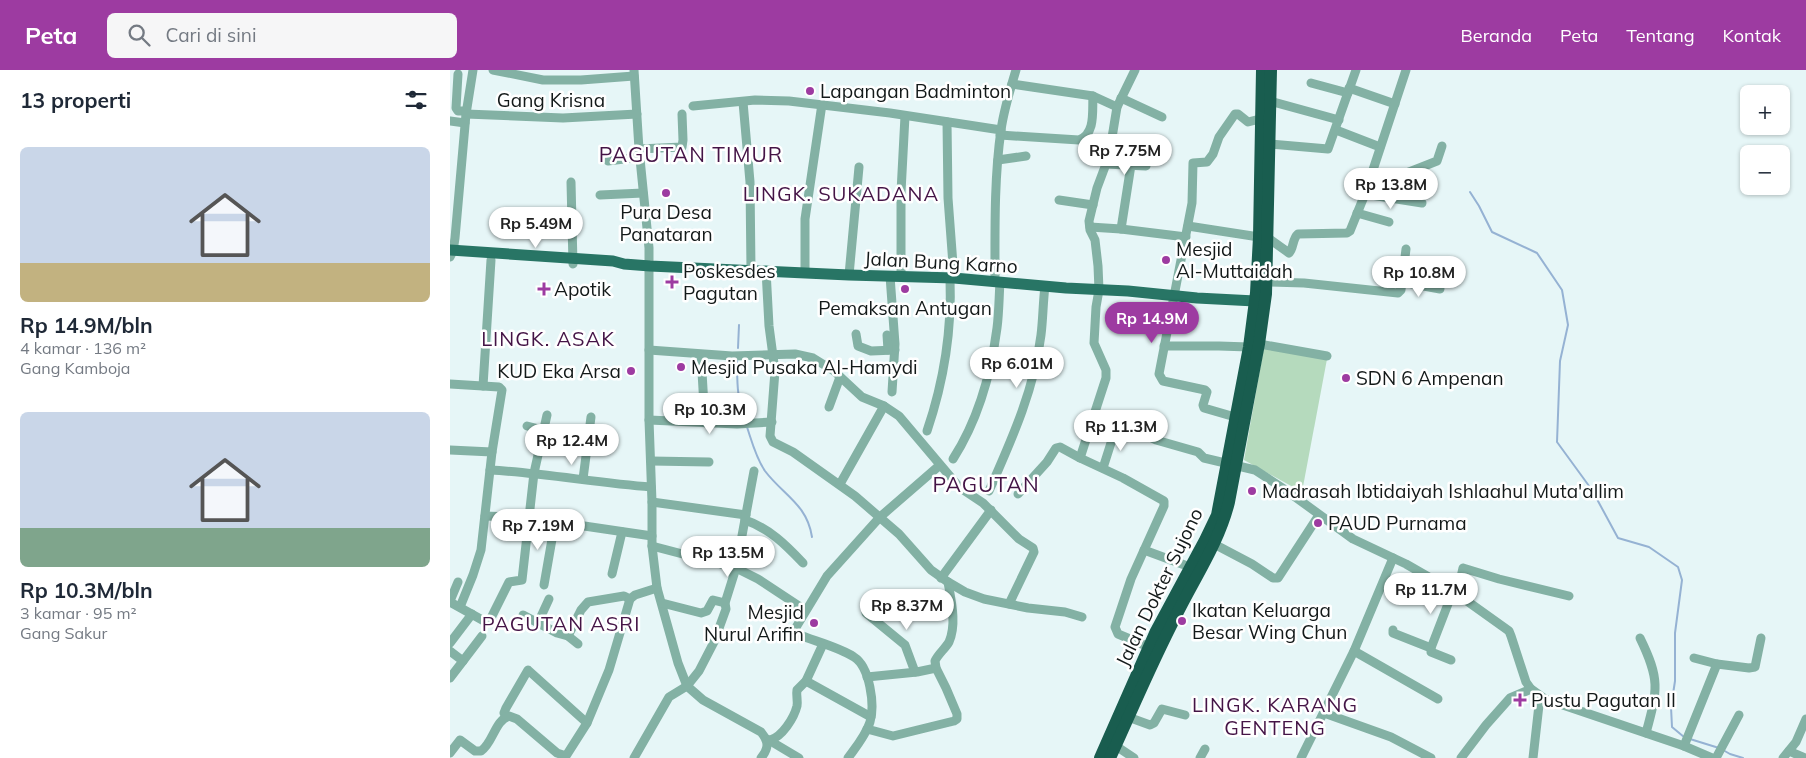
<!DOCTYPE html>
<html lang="id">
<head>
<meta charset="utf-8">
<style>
	body { margin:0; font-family:Mulish,sans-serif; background:#f6f6f7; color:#1f2937; height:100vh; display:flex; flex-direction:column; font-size:19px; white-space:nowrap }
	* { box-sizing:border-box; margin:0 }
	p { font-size:16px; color:#747a83 }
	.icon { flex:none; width:28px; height:28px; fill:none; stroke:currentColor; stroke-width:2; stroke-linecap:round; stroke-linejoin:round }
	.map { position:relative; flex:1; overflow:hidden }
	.side { display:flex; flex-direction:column; background:#fff; width:450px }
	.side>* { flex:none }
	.tools { position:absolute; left:1290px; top:15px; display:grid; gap:10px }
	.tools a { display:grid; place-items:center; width:50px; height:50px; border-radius:8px; background:#fff; box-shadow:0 1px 4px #0004; font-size:25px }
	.price { position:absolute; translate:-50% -42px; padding:0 11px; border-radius:18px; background:#fff; color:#222; font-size:16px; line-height:32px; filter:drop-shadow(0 1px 2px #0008) }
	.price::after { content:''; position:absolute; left:50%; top:30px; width:15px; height:11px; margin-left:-8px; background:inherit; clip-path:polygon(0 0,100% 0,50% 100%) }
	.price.selected { background:#9d3ba1; color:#fff }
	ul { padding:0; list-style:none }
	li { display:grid; align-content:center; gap:10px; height:265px; padding:0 20px }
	li span { display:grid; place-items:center; height:155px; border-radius:8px; color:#555 }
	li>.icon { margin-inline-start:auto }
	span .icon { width:90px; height:90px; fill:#fffc; stroke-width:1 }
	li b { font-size:21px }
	h2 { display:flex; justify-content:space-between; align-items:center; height:60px; padding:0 20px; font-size:21px }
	header { display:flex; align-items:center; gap:30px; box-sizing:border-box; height:70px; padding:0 25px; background:#9d3ba1; color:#fff }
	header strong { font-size:24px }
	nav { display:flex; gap:28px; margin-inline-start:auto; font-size:18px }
	.search { width:350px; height:45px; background:#f6f6f7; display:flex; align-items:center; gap:12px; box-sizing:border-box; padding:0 18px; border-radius:8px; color:#747a83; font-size:19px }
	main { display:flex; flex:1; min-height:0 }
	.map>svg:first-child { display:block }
</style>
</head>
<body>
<header>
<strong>Peta</strong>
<div class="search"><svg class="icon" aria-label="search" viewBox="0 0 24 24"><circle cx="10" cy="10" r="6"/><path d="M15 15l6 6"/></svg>Cari di sini</div>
<nav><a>Beranda</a><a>Peta</a><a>Tentang</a><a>Kontak</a></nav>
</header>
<main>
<section class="side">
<h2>13 properti<svg class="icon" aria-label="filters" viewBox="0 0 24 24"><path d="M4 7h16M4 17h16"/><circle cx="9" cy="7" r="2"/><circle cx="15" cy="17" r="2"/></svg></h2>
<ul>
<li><span style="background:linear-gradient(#c9d6e8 75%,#c2b280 0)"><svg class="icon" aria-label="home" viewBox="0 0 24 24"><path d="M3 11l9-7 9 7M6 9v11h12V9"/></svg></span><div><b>Rp 14.9M/bln</b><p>4 kamar · 136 m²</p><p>Gang Kamboja</p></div></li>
<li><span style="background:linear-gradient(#c9d6e8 75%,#7fa58c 0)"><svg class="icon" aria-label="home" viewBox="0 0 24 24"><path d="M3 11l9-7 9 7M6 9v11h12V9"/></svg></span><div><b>Rp 10.3M/bln</b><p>3 kamar · 95 m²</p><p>Gang Sakur</p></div></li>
</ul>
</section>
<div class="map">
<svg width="1356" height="688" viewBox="0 0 1356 688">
	<rect width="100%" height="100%" fill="#e6f6f7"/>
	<!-- green -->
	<path fill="#b5dabd" d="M814,277L877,289L852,422L794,390Z"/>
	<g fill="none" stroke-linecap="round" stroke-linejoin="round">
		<!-- stream -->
		<g stroke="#95b2d3" stroke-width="2">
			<path d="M1020,122L1029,136L1042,162L1087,183L1112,220L1118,255L1110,291L1107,372L1142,420L1168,468L1199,477L1228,497L1232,510L1225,563V611L1221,637L1222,657L1234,667"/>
			<path d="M288,278L289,255"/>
			<path d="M287,288C287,309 287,329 294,349"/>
			<path d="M297,357C302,372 306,388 315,401C333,425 357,434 362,467"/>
			<path d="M1240,669L1269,678"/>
			<path d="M1273,680L1280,684L1293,688"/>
		</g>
		<!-- minor -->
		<g stroke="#83b1a4" stroke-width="9">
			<path d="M43,0L93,10H131L184,6"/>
			<path d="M184,0L189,79L199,178V350L202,432V476L207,518L228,593L237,616L253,630L311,662C319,672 319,678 311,688"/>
			<path d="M8,4L6,38L8,41H16"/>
			<path d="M861,13L898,23"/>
			<path d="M562,14L643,26L667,37"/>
			<path d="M899,18L945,34"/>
			<path d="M671,28L712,47"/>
			<path d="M820,31L889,50"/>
			<path d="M293,32L300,112L301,200"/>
			<path d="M243,36L305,30L339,31L440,43L551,60"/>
			<path d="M16,44L113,48L187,44"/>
			<path d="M0,51L15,53"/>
			<path d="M497,52L498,128L504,208"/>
			<path d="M886,60L930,77"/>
			<path d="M550,65L629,70C646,64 642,40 643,26"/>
			<path d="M820,74L878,79L906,0"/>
			<path d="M189,79L232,77L233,70L232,44"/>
			<path d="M548,90L576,86"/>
			<path d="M158,91L190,87"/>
			<path d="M656,94L696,96"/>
			<path d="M922,104H954L987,91L992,76"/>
			<path d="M121,112L123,194"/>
			<path d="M915,124L972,133"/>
			<path d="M150,125L193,123"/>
			<path d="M609,130L643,135"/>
			<path d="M907,143L939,152"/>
			<path d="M738,156L809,167"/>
			<path d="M640,157L671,159L736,167"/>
			<path d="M671,159L681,95"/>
			<path d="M818,168L839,183C844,178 842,169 848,164L897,163L900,161L915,124L956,0"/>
			<path d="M0,187L3,181L5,168L16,44L23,0"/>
			<path d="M316,200L319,256L325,301L320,366L323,372L343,382L405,426L449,464L481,500L498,512L515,522L534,529L578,538L615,542L632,547"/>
			<path d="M355,202V149L372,34"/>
			<path d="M399,205L409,97"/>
			<path d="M440,206L445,274L442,322"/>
			<path d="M451,207V122L455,46"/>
			<path d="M545,211C545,161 544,109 551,60C554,39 560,20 566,0"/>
			<path d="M816,212L854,213L948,223L951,220L956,179"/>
			<path d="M952,212L990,219"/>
			<path d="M406,264L408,276L421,281L445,280"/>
			<path d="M437,265L438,280"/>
			<path d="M809,274L877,286"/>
			<path d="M714,276H769L799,277"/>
			<path d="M199,280L282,286L345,284L363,288L384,301L412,327L434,336L449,346L509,417L533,433L569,469L583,478L584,482L559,534"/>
			<path d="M251,285L255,353"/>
			<path d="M0,314L49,317L52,320L42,382L31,480L23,505L10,537"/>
			<path d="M33,316L41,190"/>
			<path d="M379,337L390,307"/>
			<path d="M785,347L754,338L753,335L757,322L755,320L713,311L709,304L742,133L743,93L757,92L763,84L769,67L785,44H788L798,52L810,49"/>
			<path d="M199,350L287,354L322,352"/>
			<path d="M77,356L93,360"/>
			<path d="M477,361C494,311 502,260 500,208"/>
			<path d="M0,380L42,382"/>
			<path d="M630,388L656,308V300L644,273L646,237L649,220L648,196L645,170L640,160L639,151L647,118L659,86L667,37L685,0"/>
			<path d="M503,389C528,350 541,304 547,258C549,243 549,227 550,212"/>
			<path d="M201,391L259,392"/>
			<path d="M653,398L667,354L670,353L706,370L748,382L754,388L805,400L837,421L903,469L956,494L1003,521L1059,561L1061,566L1076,612L1081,619L1095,629L1234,676L1262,688"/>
			<path d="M40,400C94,403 147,413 201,417"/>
			<path d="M133,409L141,347"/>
			<path d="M390,414L434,336"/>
			<path d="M539,421C561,371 584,321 591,265C593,249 593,232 595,216"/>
			<path d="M568,424L597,392L606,378L610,377L630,388L673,408L714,431V436L681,509L665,557L668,564L699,577"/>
			<path d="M202,432L296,445"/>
			<path d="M35,446L80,448L202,466"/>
			<path d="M295,450C319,458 336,475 353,493"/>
			<path d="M764,474L802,494L823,508H828L869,445"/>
			<path d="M202,476L286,498L308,509L355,540"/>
			<path d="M694,480L740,497"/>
			<path d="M162,504L172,462"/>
			<path d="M491,508L541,440"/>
			<path d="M94,515L105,452"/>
			<path d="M1007,525L1013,498L1049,509L1119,526"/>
			<path d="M0,531L8,512"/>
			<path d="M0,532L34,551L39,552L59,512L72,510L84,403L97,345"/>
			<path d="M212,533L251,543L257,541L263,530L275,533"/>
			<path d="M416,543L455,575L465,602"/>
			<path d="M73,545L107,563L118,566L131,540L138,532L174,526L180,529"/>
			<path d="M88,553L99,529"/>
			<path d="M943,560V563L981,578V582L1001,590"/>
			<path d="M118,566L128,574"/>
			<path d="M1190,568C1210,609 1208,619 1196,663"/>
			<path d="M0,573L22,544"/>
			<path d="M981,578L1003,521"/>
			<path d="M0,581L13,591L0,608"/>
			<path d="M904,581L988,629"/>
			<path d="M1244,588L1267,594"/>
			<path d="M13,591L32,566"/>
			<path d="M417,607L467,602L486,598"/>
			<path d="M356,611L421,647"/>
			<path d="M874,643L941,667L981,688"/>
			<path d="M56,647L54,643L56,638L78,600L137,653"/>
			<path d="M678,647L700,655L704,653L712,639L735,645"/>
			<path d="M417,659L443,666L504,651L507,649V644L496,618L486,598L485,591C488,584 495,579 499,572C507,554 501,530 498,512"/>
			<path d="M317,669L349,688"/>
			<path d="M320,670C332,667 344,648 347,636C348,631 346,625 347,620L356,611L373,574"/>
			<path d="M666,676L684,688"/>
			<path d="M1234,676L1267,594L1299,598L1305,597L1311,568"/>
			<path d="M1339,681L1355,688"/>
			<path d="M0,683L10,670L25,681H31C43,673 45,650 59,646L67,649L107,683L116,686L137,653L159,600L180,529L185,525L207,518"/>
			<path d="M184,688L219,627L237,616L249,601L264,572L276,539L275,533L286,498L304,401"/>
			<path d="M398,688C406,677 416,665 420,652C425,635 420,597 404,587C389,577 364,571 347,564L345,559L377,506L430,447L490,395"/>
			<path d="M750,688L755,679"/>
			<path d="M851,688L904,581L943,488"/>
			<path d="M1011,688L1036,655L1060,628L1081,619"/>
			<path d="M1083,688L1090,626"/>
			<path d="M1266,688L1289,645"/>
			<path d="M1333,688L1346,672L1356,649"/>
		</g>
		<!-- major -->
		<path stroke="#287565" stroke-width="11" d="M0,180L163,191L174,194L200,196L399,205L504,208L616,218L678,221L747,228L805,231"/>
		<!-- highway -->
		<g stroke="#195d4f" stroke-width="12">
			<path d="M650,688L706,561L755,470L767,445L799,277L806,223L809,167L812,0"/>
			<path d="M660,688C682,640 702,592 726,546C744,509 769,473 779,432L809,274L816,224L821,0"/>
		</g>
	</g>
	<!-- markers -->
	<g fill="#9d3ba1" stroke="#fff" stroke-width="2">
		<circle cx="360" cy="21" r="5"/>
		<circle cx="216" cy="123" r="5"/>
		<circle cx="716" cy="190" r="5"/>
		<path d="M219.5 204.5h5v5h5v5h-5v5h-5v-5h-5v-5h5z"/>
		<path d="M91.5 211.5h5v5h5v5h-5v5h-5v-5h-5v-5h5z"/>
		<circle cx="455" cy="219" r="5"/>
		<circle cx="231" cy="297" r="5"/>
		<circle cx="181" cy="301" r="5"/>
		<circle cx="896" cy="308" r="5"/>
		<circle cx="802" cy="421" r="5"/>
		<circle cx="868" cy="453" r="5"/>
		<circle cx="732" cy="551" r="5"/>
		<circle cx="364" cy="553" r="5"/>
		<path d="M1067.5 622.5h5v5h5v5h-5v5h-5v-5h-5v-5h5z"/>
	</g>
	<g text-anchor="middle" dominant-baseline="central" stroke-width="5" stroke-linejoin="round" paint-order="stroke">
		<!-- poi labels -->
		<g font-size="19" fill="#131919" stroke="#fff" text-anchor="start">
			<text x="370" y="21">Lapangan Badminton</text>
			<text x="216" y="142" text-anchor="middle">Pura Desa<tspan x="216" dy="22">Panataran</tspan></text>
			<text x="726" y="179">Mesjid<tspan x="726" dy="22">Al-Muttaidah</tspan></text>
			<text x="233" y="201">Poskesdes<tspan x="233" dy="22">Pagutan</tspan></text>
			<text x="104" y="219">Apotik</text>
			<text x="455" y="238" text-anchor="middle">Pemaksan Antugan</text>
			<text x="241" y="297">Mesjid Pusaka Al-Hamydi</text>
			<text x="171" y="301" text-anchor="end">KUD Eka Arsa</text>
			<text x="906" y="308">SDN 6 Ampenan</text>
			<text x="812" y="421">Madrasah Ibtidaiyah Ishlaahul Muta'allim</text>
			<text x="878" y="453">PAUD Purnama</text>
			<text x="742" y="540">Ikatan Keluarga<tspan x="742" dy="22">Besar Wing Chun</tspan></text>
			<text x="354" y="542" text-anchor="end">Mesjid<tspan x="354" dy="22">Nurul Arifin</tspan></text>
			<text x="1081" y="630">Pustu Pagutan II</text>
		</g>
		<!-- street labels -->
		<g font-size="19" fill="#131919" stroke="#fff">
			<text x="101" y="30">Gang Krisna</text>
			<text transform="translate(491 192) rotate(3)">Jalan Bung Karno</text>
			<text transform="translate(709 517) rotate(-64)">Jalan Dokter Sujono</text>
		</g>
		<!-- neighbourhood labels -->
		<g font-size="20" letter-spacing="1" fill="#441446" stroke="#fff">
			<text x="391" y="123">LINGK. SUKADANA</text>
			<text x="98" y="268">LINGK. ASAK</text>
			<text x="111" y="553">PAGUTAN ASRI</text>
			<text x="825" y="634">LINGK. KARANG<tspan x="825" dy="23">GENTENG</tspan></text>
		</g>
		<!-- quarter labels -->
		<g font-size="21" letter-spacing="1" fill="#441446" stroke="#fff">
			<text x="241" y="84">PAGUTAN TIMUR</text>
			<text x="536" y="414">PAGUTAN</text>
		</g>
	</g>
</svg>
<div class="tools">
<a>+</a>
<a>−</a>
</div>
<b class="price" style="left:675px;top:106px">Rp 7.75M</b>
<b class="price" style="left:941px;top:140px">Rp 13.8M</b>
<b class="price" style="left:86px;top:179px">Rp 5.49M</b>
<b class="price" style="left:969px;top:228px">Rp 10.8M</b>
<b class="price selected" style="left:702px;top:274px">Rp 14.9M</b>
<b class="price" style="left:567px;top:319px">Rp 6.01M</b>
<b class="price" style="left:260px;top:365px">Rp 10.3M</b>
<b class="price" style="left:671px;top:382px">Rp 11.3M</b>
<b class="price" style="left:122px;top:396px">Rp 12.4M</b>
<b class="price" style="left:88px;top:481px">Rp 7.19M</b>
<b class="price" style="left:278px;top:508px">Rp 13.5M</b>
<b class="price" style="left:981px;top:545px">Rp 11.7M</b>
<b class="price" style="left:457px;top:561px">Rp 8.37M</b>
</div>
</main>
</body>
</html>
